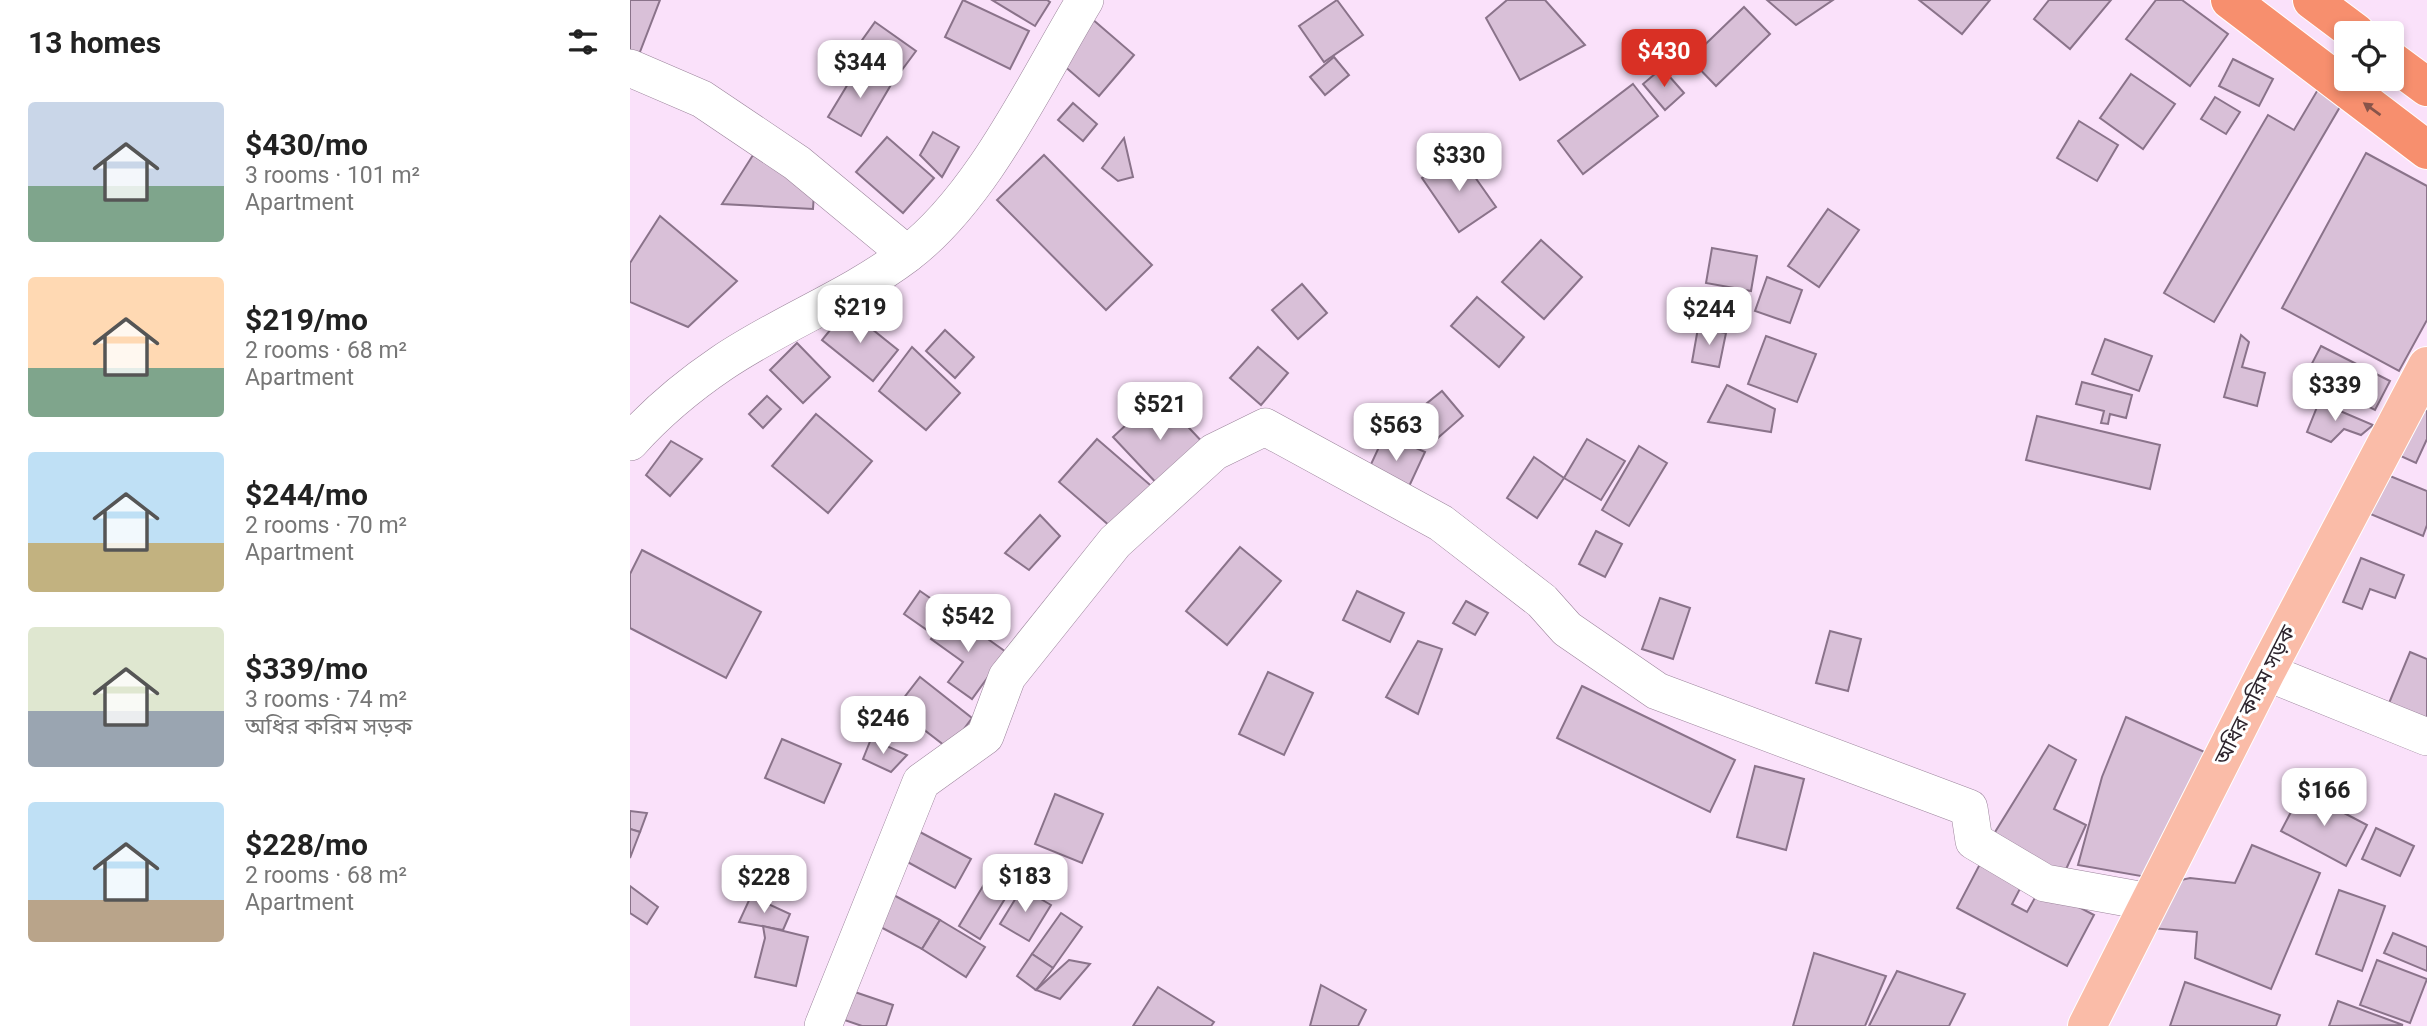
<!DOCTYPE html>
<html lang="en">
<head>
<meta charset="utf-8">
<style>
	body { margin:0; font-family:Roboto,"Noto Sans Bengali",sans-serif; background:#f2f2f2; color:#222; height:100vh; display:flex; flex-direction:column; font-size:26px; white-space:nowrap }
	* { box-sizing:border-box; margin:0 }
	p { font-size:23px; color:#767676 }
	.icon { flex:none; width:38px; height:38px; fill:none; stroke:currentColor; stroke-width:2; stroke-linecap:round; stroke-linejoin:round }
	.map { position:relative; flex:1; overflow:hidden }
	.panel { display:flex; flex-direction:column; background:#fff; width:630px }
	.panel>* { flex:none }
	.buttons { position:absolute; left:1704px; top:21px; display:grid; gap:14px }
	.buttons a { display:grid; place-items:center; width:70px; height:70px; border-radius:7px; background:#fff; box-shadow:0 4px 10px #0003; font-size:35px }
	.price { position:absolute; translate:-50% -60px; padding:0 16px; border-radius:14px; background:#fff; color:#222; font-size:23px; line-height:46px; filter:drop-shadow(0 2px 4px #0008) }
	.price::after { content:''; position:absolute; left:50%; top:42px; width:21px; height:16px; margin-left:-10px; background:inherit; clip-path:polygon(0 0,100% 0,50% 100%) }
	.price.selected { background:#d93025; color:#fff }
	ul { padding:0; list-style:none }
	li { display:flex; align-items:center; gap:21px; height:175px; padding:0 28px }
	li span { display:grid; place-items:center; flex:none; width:196px; height:140px; border-radius:7px; color:#555 }
	li>.icon { margin-inline-start:auto }
	span .icon { width:84px; height:84px; fill:#fffc; stroke-width:1 }
	li b { font-size:30px }
	h2 { display:flex; justify-content:space-between; align-items:center; height:84px; padding:0 28px; font-size:30px }
	main { display:flex; flex:1; min-height:0 }
	.map>svg:first-child { display:block }
</style>
</head>
<body>
<main>
<section class="panel">
<h2>13 homes<svg class="icon" aria-label="filters" viewBox="0 0 24 24"><path d="M4 7h16M4 17h16"/><circle cx="9" cy="7" r="2"/><circle cx="15" cy="17" r="2"/></svg></h2>
<ul>
<li><span style="background:linear-gradient(#c9d6e8 60%,#7fa58c 0)"><svg class="icon" aria-label="home" viewBox="0 0 24 24"><path d="M3 11l9-7 9 7M6 9v11h12V9"/></svg></span><div><b>$430/mo</b><p>3 rooms · 101 m²</p><p>Apartment</p></div></li>
<li><span style="background:linear-gradient(#ffd9b3 65%,#7fa58c 0)"><svg class="icon" aria-label="home" viewBox="0 0 24 24"><path d="M3 11l9-7 9 7M6 9v11h12V9"/></svg></span><div><b>$219/mo</b><p>2 rooms · 68 m²</p><p>Apartment</p></div></li>
<li><span style="background:linear-gradient(#bfe0f5 65%,#c2b280 0)"><svg class="icon" aria-label="home" viewBox="0 0 24 24"><path d="M3 11l9-7 9 7M6 9v11h12V9"/></svg></span><div><b>$244/mo</b><p>2 rooms · 70 m²</p><p>Apartment</p></div></li>
<li><span style="background:linear-gradient(#dfe7d0 60%,#9aa5b1 0)"><svg class="icon" aria-label="home" viewBox="0 0 24 24"><path d="M3 11l9-7 9 7M6 9v11h12V9"/></svg></span><div><b>$339/mo</b><p>3 rooms · 74 m²</p><p>অধির করিম সড়ক</p></div></li>
<li><span style="background:linear-gradient(#bfe0f5 70%,#b9a48a 0)"><svg class="icon" aria-label="home" viewBox="0 0 24 24"><path d="M3 11l9-7 9 7M6 9v11h12V9"/></svg></span><div><b>$228/mo</b><p>2 rooms · 68 m²</p><p>Apartment</p></div></li>
</ul>
</section>
<div class="map">
<svg width="1797" height="1026" viewBox="0 0 1797 1026">
	<rect width="100%" height="100%" fill="#fae1fa"/>
	<!-- building -->
	<g fill="#d9c0d8" stroke="#8a738a" stroke-width="2">
		<path d="M0,0H30L8,57L0,54Z"/>
		<path d="M333,0L399,31L380,69L315,37Z"/>
		<path d="M362,0H417L420,2L405,26Z"/>
		<path d="M707,0L733,35L694,62L669,26Z"/>
		<path d="M877,0H915L955,45L890,80L856,18Z"/>
		<path d="M1137,0H1203L1166,25Z"/>
		<path d="M1289,0H1360L1332,34Z"/>
		<path d="M1419,0H1481L1440,49L1404,19Z"/>
		<path d="M1526,0H1552L1598,34L1560,86L1496,39Z"/>
		<path d="M1114,7L1140,34L1086,86L1060,59Z"/>
		<path d="M461,18L504,55L469,96L425,58Z"/>
		<path d="M245,22L286,51L266,78L225,50Z"/>
		<path d="M704,57L719,75L695,95L680,77Z"/>
		<path d="M1603,59L1643,79L1629,106L1589,86Z"/>
		<path d="M230,64L262,83L231,136L198,117Z"/>
		<path d="M1032,68L1054,93L1035,110L1013,84Z"/>
		<path d="M1501,74L1545,104L1513,149L1470,118Z"/>
		<path d="M1003,84L1028,116L953,174L928,141Z"/>
		<path d="M1690,86L1714,100L1584,322L1534,293L1638,115L1664,130Z"/>
		<path d="M1585,97L1610,112L1596,134L1571,119Z"/>
		<path d="M443,103L467,124L453,141L428,120Z"/>
		<path d="M1449,121L1488,145L1467,181L1427,158Z"/>
		<path d="M303,132L329,147L312,177L290,155Z"/>
		<path d="M257,137L304,178L273,213L226,172Z"/>
		<path d="M494,138L503,177L488,181L472,168Z"/>
		<path d="M828,153L866,207L829,232L792,178Z"/>
		<path d="M1736,153L1797,186V320L1769,371L1652,308Z"/>
		<path d="M123,155L184,193L183,209L92,204Z"/>
		<path d="M414,155L522,265L476,310L367,200Z"/>
		<path d="M1198,209L1229,230L1189,287L1158,266Z"/>
		<path d="M30,216L107,281L58,327L0,302V263Z"/>
		<path d="M911,240L952,277L914,319L872,282Z"/>
		<path d="M1082,248L1127,256L1121,291L1076,283Z"/>
		<path d="M1137,277L1172,290L1160,323L1125,311Z"/>
		<path d="M672,284L697,313L668,339L642,310Z"/>
		<path d="M847,297L894,337L869,367L821,326Z"/>
		<path d="M1078,298L1102,299L1108,314L1071,312Z"/>
		<path d="M217,309L268,350L243,381L192,340Z"/>
		<path d="M1068,328L1096,333L1089,367L1062,362Z"/>
		<path d="M315,330L344,357L325,378L296,351Z"/>
		<path d="M1611,335L1619,342L1612,367L1635,373L1627,406L1594,397Z"/>
		<path d="M1136,336L1186,354L1167,402L1118,384Z"/>
		<path d="M1475,339L1522,356L1509,391L1462,374Z"/>
		<path d="M167,343L200,377L173,403L140,370Z"/>
		<path d="M1691,346L1760,381L1745,410L1676,375Z"/>
		<path d="M282,347L330,393L296,430L249,391Z"/>
		<path d="M628,347L658,373L631,405L600,378Z"/>
		<path d="M1452,382L1502,395L1496,418L1480,414L1478,424L1471,423L1474,411L1446,404Z"/>
		<path d="M1097,385L1145,409L1141,432L1078,422Z"/>
		<path d="M812,391L833,416L802,443L780,417Z"/>
		<path d="M528,395L577,447L532,489L483,437Z"/>
		<path d="M137,396L151,409L133,428L119,414Z"/>
		<path d="M1689,402L1743,425L1731,435L1714,429L1701,442L1677,432Z"/>
		<path d="M1785,406L1797,411V439L1786,463L1764,453Z"/>
		<path d="M186,414L242,461L198,513L142,466Z"/>
		<path d="M1407,416L1530,445L1520,489L1396,460Z"/>
		<path d="M755,434L795,452L776,493L736,475Z"/>
		<path d="M467,439L526,490L488,533L429,482Z"/>
		<path d="M957,439L995,461L971,500L934,478Z"/>
		<path d="M41,441L72,459L40,496L16,475Z"/>
		<path d="M1009,446L1037,463L999,526L972,510Z"/>
		<path d="M904,457L934,478L907,518L877,498Z"/>
		<path d="M1755,474L1797,491V525L1793,536L1738,513Z"/>
		<path d="M410,515L430,536L399,570L375,553Z"/>
		<path d="M966,531L992,544L975,577L949,564Z"/>
		<path d="M610,547L651,581L597,645L556,611Z"/>
		<path d="M12,550L131,612L96,678L0,628V574Z"/>
		<path d="M1731,558L1774,575L1765,598L1740,589L1732,609L1713,602Z"/>
		<path d="M290,591L313,607L297,630L274,614Z"/>
		<path d="M727,591L774,613L760,642L713,620Z"/>
		<path d="M1030,598L1060,608L1043,659L1012,649Z"/>
		<path d="M836,601L858,613L845,635L823,623Z"/>
		<path d="M320,612L376,652L342,699L318,682L333,662L301,639Z"/>
		<path d="M1200,631L1231,639L1218,691L1186,683Z"/>
		<path d="M788,641L812,649L788,714L756,697Z"/>
		<path d="M1780,652L1797,659V725L1757,708Z"/>
		<path d="M638,672L683,693L654,755L609,734Z"/>
		<path d="M290,677L342,718L319,749L266,708Z"/>
		<path d="M952,686L1105,760L1080,812L927,738Z"/>
		<path d="M1496,717L1579,754L1522,878L1448,865L1472,777Z"/>
		<path d="M152,739L211,764L194,803L135,778Z"/>
		<path d="M241,739L277,755L261,772L233,759Z"/>
		<path d="M1419,745L1446,760L1424,809L1456,825L1433,876L1362,837Z"/>
		<path d="M1125,766L1174,779L1156,850L1107,837Z"/>
		<path d="M1672,791L1737,825L1716,866L1651,831Z"/>
		<path d="M425,794L473,814L452,863L405,844Z"/>
		<path d="M0,811L17,813L10,832L0,829Z"/>
		<path d="M1746,828L1784,846L1770,876L1732,859Z"/>
		<path d="M0,829L10,832L0,858Z"/>
		<path d="M288,831L341,859L325,888L272,859Z"/>
		<path d="M1622,845L1690,873L1641,989L1565,958L1567,932L1520,928L1542,882L1560,878L1605,883Z"/>
		<path d="M1351,862L1393,883L1382,904L1397,912L1411,887L1464,915L1437,966L1327,908Z"/>
		<path d="M359,876L381,889L350,939L329,926Z"/>
		<path d="M0,886L28,907L17,924L0,913Z"/>
		<path d="M392,888L421,905L399,941L370,924Z"/>
		<path d="M1709,890L1755,906L1732,971L1686,954Z"/>
		<path d="M258,892L310,920L292,949L243,923Z"/>
		<path d="M121,896L160,914L153,930L109,922Z"/>
		<path d="M431,913L452,927L423,968L402,954Z"/>
		<path d="M310,920L355,947L336,977L292,949Z"/>
		<path d="M133,926L178,937L166,986L125,977L135,938Z"/>
		<path d="M1763,933L1797,947V971L1754,953Z"/>
		<path d="M1184,953L1256,976L1235,1026H1163Z"/>
		<path d="M402,954L423,968L406,990L387,976Z"/>
		<path d="M439,960L460,964L430,999L406,990Z"/>
		<path d="M1747,960L1797,979L1780,1023L1730,1005Z"/>
		<path d="M1267,971L1335,994L1319,1026H1239Z"/>
		<path d="M1555,982L1650,1015L1646,1026H1540Z"/>
		<path d="M691,985L736,1010L728,1026H680Z"/>
		<path d="M210,987L263,1005L256,1026H232L200,1015Z"/>
		<path d="M528,987L584,1022L581,1026H503Z"/>
		<path d="M1708,1001L1773,1025L1699,1026Z"/>
	</g>
	<g fill="none" stroke-linecap="round" stroke-linejoin="round">
		<!-- minor casing -->
		<g stroke="#9b849b" stroke-width="38">
			<g id="minor">
				<path d="M0,68L72,99L167,163L277,254"/>
				<path d="M0,442C27,412 58,386 92,363C151,323 219,298 276,255C352,198 406,81 455,0"/>
				<path d="M1636,672L1797,737"/>
				<path d="M193,1026L291,782L355,736L377,677L485,542L584,452L635,427L811,523L912,601L937,629L1027,691L1339,808L1344,841L1415,883L1520,902"/>
			</g>
		</g>
		<!-- major casing -->
		<g stroke="#fff" stroke-width="40">
			<path id="major" d="M1457,1026L1636,672L1797,366"/>
		</g>
		<!-- highway casing -->
		<g stroke="#fff" stroke-width="40">
			<g id="highway">
				<path d="M1600,0L1797,150"/>
				<path d="M1682,0L1726,33"/>
				<path d="M1762,61L1797,87"/>
			</g>
		</g>
		<!-- minor -->
		<use href="#minor" stroke="#fff" stroke-width="37"/>
		<!-- major -->
		<use href="#major" stroke="#fabca8" stroke-width="38"/>
		<!-- highway -->
		<use href="#highway" stroke="#f78f6e" stroke-width="38"/>
	</g>
	<!-- one-way arrows -->
	<defs><path id="oneway-solid" d="M-6-.8H1V-3.2L6.5 0L1 3.2V.8H-6Z" transform="scale(1.75)"/></defs>
	<use fill="#88544a" href="#oneway-solid" transform="translate(1742 109) rotate(-144)"/>
	<g text-anchor="middle" dominant-baseline="central" stroke-width="6" stroke-linejoin="round" paint-order="stroke">
		<!-- street labels -->
		<g font-size="21" fill="#2d242d" stroke="#fff">
			<text transform="translate(1625 695) rotate(-63)">অধির করিম সড়ক</text>
		</g>
	</g>
</svg>
<div class="buttons">
<a><svg class="icon" aria-label="locate" viewBox="0 0 24 24"><circle cx="12" cy="12" r="6"/><path d="M12 2v4M12 18v4M2 12h4M18 12h4"/></svg></a>
</div>
<b class="price selected" style="left:1034px;top:89px">$430</b>
<b class="price" style="left:230px;top:100px">$344</b>
<b class="price" style="left:829px;top:193px">$330</b>
<b class="price" style="left:230px;top:345px">$219</b>
<b class="price" style="left:1079px;top:347px">$244</b>
<b class="price" style="left:1705px;top:423px">$339</b>
<b class="price" style="left:530px;top:442px">$521</b>
<b class="price" style="left:766px;top:463px">$563</b>
<b class="price" style="left:338px;top:654px">$542</b>
<b class="price" style="left:253px;top:756px">$246</b>
<b class="price" style="left:1694px;top:828px">$166</b>
<b class="price" style="left:395px;top:914px">$183</b>
<b class="price" style="left:134px;top:915px">$228</b>
</div>
</main>
</body>
</html>
